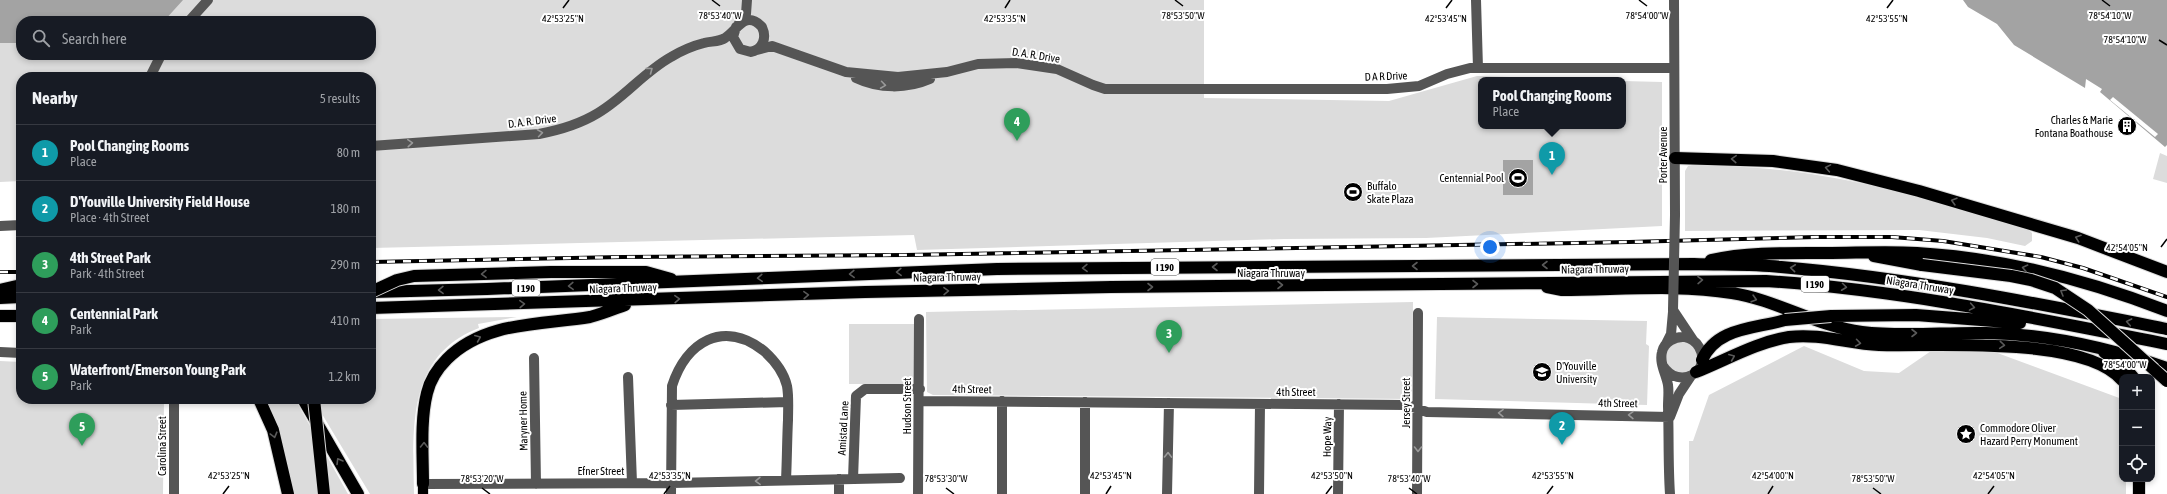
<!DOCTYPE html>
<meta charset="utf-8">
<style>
body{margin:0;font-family:"Asap Condensed",sans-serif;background:#20242c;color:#f1f3f6}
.controls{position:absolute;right:12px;bottom:12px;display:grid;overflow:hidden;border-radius:8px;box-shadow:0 2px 6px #0003}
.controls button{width:36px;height:36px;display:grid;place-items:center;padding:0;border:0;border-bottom:1px solid #363941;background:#171b24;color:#f1f3f6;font:20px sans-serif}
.you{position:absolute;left:1490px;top:247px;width:14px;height:14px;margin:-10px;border:3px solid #fff;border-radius:50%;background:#1a73e8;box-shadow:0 0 0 6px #1a73e833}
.badge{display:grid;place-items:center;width:26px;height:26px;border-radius:50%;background:#0f766e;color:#fff;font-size:13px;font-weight:700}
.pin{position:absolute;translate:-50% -33px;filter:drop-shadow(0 1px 2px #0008)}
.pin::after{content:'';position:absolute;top:21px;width:14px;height:12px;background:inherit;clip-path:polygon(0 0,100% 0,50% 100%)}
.popup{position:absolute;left:1478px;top:77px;width:148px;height:52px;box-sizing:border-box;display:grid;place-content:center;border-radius:8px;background:#171b24;filter:drop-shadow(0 1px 3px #0005);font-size:13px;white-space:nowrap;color:#9ea1a6}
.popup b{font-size:15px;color:#f1f3f6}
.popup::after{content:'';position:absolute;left:50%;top:100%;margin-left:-8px;border:8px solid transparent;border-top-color:#171b24}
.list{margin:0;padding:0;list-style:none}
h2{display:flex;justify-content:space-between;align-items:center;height:52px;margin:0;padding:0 16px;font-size:17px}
h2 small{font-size:13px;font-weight:400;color:#9ea1a6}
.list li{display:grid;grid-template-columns:26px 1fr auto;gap:12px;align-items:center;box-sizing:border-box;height:56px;padding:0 16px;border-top:1px solid #363941}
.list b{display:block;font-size:15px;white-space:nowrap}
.list p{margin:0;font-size:13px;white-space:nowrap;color:#9ea1a6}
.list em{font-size:13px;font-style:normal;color:#9ea1a6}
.icon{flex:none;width:22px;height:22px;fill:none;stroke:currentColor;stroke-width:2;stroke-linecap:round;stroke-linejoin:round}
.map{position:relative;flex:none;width:2167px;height:494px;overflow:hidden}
.search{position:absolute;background:#171b24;box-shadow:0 2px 6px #0003;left:16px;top:16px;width:360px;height:44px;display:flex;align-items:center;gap:10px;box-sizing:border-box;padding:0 14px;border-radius:16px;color:#9ea1a6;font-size:15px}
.panel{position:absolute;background:#171b24;box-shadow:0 2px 6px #0003;left:16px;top:72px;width:360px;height:332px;border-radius:16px}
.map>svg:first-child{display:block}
</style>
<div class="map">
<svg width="2167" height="494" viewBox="0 0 2167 494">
<rect width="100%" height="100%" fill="#fff"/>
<!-- green -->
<path fill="#dcdcdc" d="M181 0H1204V98L1389 101 1477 76 1604 80H1481V126H1623V81L1662 82V226L1426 238 1284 239 917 250 914 235 371 248V77H21V181L0 182V43L21 42V55H371V21H160Z
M2160 153 2167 156V183L2153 179Z
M1688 166C1705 162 1726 166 1743 167 1840 172 1937 200 2029 230L2032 233V241L2025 246 1987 238 1919 230 1685 231V171Z
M1413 302 1412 394 1409 399 933 395 927 392 926 312Z
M517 317 478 324 479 328C406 356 413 430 414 494H370L313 399H371V319Z
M1437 317 1647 321 1646 344 1649 346 1647 405 1435 399Z
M849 324H914V384H849Z
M1666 357a16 16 0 1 1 32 0a16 16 0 1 1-32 0Z
M1804 346 1864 371 1899 373 1931 351H1992L2122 399V479H2126V494H1689V441H1693L1709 395Z
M0 361 21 362V399H164L163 494H0Z
M265 399H295L348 494H293Z"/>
<!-- water -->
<path fill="#a3a3a3" d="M0 0H183L164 21H58L57 18 30 19V21H21V43H0Z
M1963 0H2167V145L2165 147 2100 92 2102 89 2086 79 2085 88 2014 45 1997 24 1968 7Z
M1503 160H1533V195H1503Z"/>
<!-- pier -->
<path fill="#fff" d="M2113 97 2158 134 2155 137 2110 100Z"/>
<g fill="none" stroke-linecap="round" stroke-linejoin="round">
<!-- major casing -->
<g stroke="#dbdbdb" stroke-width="12">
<path id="major" d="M423 494V484"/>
</g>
<!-- highway casing -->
<g stroke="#dbdbdb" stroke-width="14">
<path id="highway" d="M1675 158 1773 161 1837 170 1919 191 2078 238 2167 272
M1874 256 1922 265
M1711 260C1747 252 1788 253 1826 253 1856 253 1886 251 1917 253 2003 258 2087 280 2167 311
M551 272H646L671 279
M1547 287 1562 290C1617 290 1678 284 1732 293 1777 300 1816 326 1862 332 1903 337 1945 332 1986 333 2047 334 2109 348 2167 368
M0 290 21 285
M372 292 487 289 997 269 1694 264C1723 265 1752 264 1781 267 1911 278 2040 304 2167 329
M0 298 21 297
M371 308 865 292 1111 287 1766 281C1901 290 2034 318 2167 344
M0 316H21
M1831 316 1916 315 2020 323
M2104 352 2123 365 2133 377
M1702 360C1717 327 1754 329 1785 320
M1696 372C1726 360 1757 342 1789 337 1820 333 1849 344 1879 345 1937 347 2083 335 2122 380
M259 399 273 430 288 494
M303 399 358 494
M423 484C423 455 420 421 427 393 430 380 438 368 447 359 485 321 541 325 590 317 602 314 614 309 625 305
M2139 494V479"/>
</g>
<!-- minor -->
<path stroke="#555" stroke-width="10" d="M1476 0 1478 68
M1674 0 1675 215
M189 21 208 0
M739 23 746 14 747 0
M753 51 772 46 846 72 898 77 947 72 978 64 1016 63 1057 69 1093 85 1105 89H1387L1419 86 1447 74 1470 68H1674
M150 77 161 55
M856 78C879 89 907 89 930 79
M371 146 539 134C560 130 580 124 598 113 625 97 644 72 671 57 681 51 692 46 704 43 711 41 719 42 725 38 737 31 745 9 762 27 767 38 763 49 751 52L740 49 733 37 736 27
M0 226 21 225
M1673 310 1693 340
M1666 344 1671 334 1673 312
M0 352 21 353
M534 358 536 484
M1663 366C1679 391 1713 371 1699 347 1696 342 1691 338 1685 337 1675 336 1664 342 1662 352 1659 363 1666 374 1668 385 1669 392 1668 399 1668 406 1669 435 1668 465 1670 494
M628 377 632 483
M920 401 1407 405 1427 412 1670 417
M1002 401V494
M671 405 788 402
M1670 417 1679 394 1691 376
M839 479V494
M853 479 856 396 865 389H920
M423 484 672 483 900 478
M174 494V399
M671 494 672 386C686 342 723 319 764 351 774 360 784 373 787 386 789 397 788 409 788 420 787 440 787 460 786 480
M918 494 919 319
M1085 494V402
M1167 494 1169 403
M1259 494 1260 404
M1338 494 1339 404
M1417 494 1418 313"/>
<!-- major -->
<use href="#major" stroke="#000" stroke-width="10"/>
<!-- highway -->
<use href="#highway" stroke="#000" stroke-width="12"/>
<!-- rail casing -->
<g stroke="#000" stroke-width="4">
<path id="rail" d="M371 262 622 257 905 255 1629 242 1816 237H1892L1943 241 2041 257 2083 268 2167 297
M0 272H21"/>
</g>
<!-- rail -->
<use href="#rail" stroke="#fff" stroke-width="2.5" stroke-dasharray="8" stroke-linecap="butt"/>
<!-- highway-bridge casing -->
<g stroke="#dbdbdb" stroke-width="14" stroke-linecap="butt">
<path id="highway-bridge" d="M1922 265 2011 276 2031 280 2055 288 2088 310 2167 381
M371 292 397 280 414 276 551 272
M1785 320 1831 316
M314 399 324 494"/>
</g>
<!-- minor-bridge -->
<path stroke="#555" stroke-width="10" d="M1673 310 1675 215"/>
<!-- highway-bridge -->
<use href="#highway-bridge" stroke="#000" stroke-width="12"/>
</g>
<!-- one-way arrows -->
<defs><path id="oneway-chevron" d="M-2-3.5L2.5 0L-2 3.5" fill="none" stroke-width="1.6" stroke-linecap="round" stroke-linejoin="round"/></defs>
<g stroke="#999">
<use href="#oneway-chevron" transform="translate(650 70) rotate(-37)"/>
<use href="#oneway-chevron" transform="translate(883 85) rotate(8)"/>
<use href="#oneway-chevron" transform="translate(540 133) rotate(-8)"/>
<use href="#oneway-chevron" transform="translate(410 143) rotate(-4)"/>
<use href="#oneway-chevron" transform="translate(1501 413) rotate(-179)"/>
<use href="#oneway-chevron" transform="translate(1631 415) rotate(-179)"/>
<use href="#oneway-chevron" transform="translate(1418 449) rotate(90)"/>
<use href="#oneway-chevron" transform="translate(1168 455) rotate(-89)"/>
<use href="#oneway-chevron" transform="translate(758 481) rotate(179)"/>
</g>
<g stroke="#595959">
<use href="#oneway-chevron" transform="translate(1734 159) rotate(-177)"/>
<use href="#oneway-chevron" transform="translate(1828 168) rotate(-170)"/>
<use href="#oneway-chevron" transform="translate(1954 201) rotate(-164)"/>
<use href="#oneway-chevron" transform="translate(2078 238) rotate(-161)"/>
<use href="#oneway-chevron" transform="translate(1545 265) rotate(180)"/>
<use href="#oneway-chevron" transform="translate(1415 266) rotate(180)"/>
<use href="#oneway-chevron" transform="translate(1215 267) rotate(180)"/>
<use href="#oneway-chevron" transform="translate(1085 268) rotate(179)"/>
<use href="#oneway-chevron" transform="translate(1793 268) rotate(-174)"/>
<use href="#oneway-chevron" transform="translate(2025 268) rotate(-168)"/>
<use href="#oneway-chevron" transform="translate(899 272) rotate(178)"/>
<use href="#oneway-chevron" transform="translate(484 274) rotate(179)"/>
<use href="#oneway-chevron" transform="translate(852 274) rotate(178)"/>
<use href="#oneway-chevron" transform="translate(760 278) rotate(177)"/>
<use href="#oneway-chevron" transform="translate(1700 280) rotate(-1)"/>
<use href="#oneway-chevron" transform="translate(1475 284)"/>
<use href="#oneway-chevron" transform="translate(1280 285)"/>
<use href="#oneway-chevron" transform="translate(571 286) rotate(178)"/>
<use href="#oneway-chevron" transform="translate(1150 287)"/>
<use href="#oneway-chevron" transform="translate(1844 287) rotate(7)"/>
<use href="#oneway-chevron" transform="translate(441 290) rotate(179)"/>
<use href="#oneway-chevron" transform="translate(946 291) rotate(-1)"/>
<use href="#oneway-chevron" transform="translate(2063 292) rotate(-150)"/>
<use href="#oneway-chevron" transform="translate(806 295) rotate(-2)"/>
<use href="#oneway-chevron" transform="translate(677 299) rotate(-2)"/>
<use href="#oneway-chevron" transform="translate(1754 299) rotate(16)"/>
<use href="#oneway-chevron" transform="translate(522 304) rotate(-2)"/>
<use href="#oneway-chevron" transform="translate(1972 307) rotate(10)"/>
<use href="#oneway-chevron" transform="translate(2129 322) rotate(-169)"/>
<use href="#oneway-chevron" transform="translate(1914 333)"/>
<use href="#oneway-chevron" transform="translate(478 338) rotate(-23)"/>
<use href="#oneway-chevron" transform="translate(1858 343) rotate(8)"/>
<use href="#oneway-chevron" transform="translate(2002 345) rotate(5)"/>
<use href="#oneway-chevron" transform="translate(1732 357) rotate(-23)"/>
<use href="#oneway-chevron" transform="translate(274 435) rotate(75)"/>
<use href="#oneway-chevron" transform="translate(424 445) rotate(-89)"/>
<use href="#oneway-chevron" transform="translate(339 461) rotate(-121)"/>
</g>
<!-- ticks -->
<path fill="none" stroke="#000" stroke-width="1.5" d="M712 0 720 6M1175 0 1183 6M1639 0 1647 6M2102 0 2110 6M563 8 569 0M1005 8 1010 0M1446 8 1452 0M1887 8 1893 0M2159 40 2167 45M2161 247 2167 239M2159 364 2167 370M482 488 490 494M946 488 954 494M1409 488 1417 494M1873 488 1881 494M223 494 229 486M664 494 670 486M1106 494 1111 486M1326 494 1332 486M1547 494 1553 486M1768 494 1773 486M1988 494 1994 486"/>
<!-- icons -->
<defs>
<g id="building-disc" transform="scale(1)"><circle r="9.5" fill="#000" stroke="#fff"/><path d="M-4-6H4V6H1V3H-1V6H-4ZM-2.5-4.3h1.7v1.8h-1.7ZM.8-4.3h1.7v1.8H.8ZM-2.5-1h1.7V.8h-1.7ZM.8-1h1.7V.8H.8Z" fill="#fff"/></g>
<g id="stadium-disc" transform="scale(1)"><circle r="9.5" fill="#000" stroke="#fff"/><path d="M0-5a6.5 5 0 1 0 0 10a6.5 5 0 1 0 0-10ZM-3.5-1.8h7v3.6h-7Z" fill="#fff"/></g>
<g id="university-disc" transform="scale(1)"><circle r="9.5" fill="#000" stroke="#fff"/><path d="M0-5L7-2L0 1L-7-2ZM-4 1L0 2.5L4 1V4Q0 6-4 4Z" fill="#fff"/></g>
<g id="sight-disc" transform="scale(1)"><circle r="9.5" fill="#000" stroke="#fff"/><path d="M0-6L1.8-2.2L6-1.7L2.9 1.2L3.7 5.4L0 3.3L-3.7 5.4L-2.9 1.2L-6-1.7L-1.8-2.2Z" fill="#fff"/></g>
</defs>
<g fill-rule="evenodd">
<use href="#building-disc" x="2127" y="126"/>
<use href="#stadium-disc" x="1518" y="178"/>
<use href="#stadium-disc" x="1353" y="192"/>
<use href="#university-disc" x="1542" y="372"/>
<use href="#sight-disc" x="1966" y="434"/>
</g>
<g text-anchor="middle" stroke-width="4" stroke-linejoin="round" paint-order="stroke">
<!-- shield labels -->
<g fill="#fff" stroke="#4c4c4c" stroke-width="1">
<rect x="1151" y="259" width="28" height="16" rx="3"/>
<rect x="1801" y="276" width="28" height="16" rx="3"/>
<rect x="512" y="280" width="28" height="16" rx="3"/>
</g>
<g font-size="10" font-weight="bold" fill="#000">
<text x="1165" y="271">I 190</text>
<text x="1815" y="288">I 190</text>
<text x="526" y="292">I 190</text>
</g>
<!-- street labels -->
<g font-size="11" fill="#000" stroke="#fff">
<text transform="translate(1036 55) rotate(9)" y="4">D. A. R. Drive</text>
<text transform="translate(1386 76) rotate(-2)" y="4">D A R Drive</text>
<text transform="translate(532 121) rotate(-7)" y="4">D. A. R. Drive</text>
<text transform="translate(1663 155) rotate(-90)" y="4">Porter Avenue</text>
<text transform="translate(1595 269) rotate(-1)" y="4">Niagara Thruway</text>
<text x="1271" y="277">Niagara Thruway</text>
<text transform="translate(947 277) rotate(-1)" y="4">Niagara Thruway</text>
<text transform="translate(1920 285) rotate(9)" y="4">Niagara Thruway</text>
<text transform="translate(623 288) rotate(-2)" y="4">Niagara Thruway</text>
<text transform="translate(972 389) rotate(1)" y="4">4th Street</text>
<text x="1296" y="396">4th Street</text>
<text transform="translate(1406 403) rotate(-90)" y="4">Jersey Street</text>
<text transform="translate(1618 403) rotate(1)" y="4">4th Street</text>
<text transform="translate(907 406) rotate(-90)" y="4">Hudson Street</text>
<text transform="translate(523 421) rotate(-91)" y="4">Maryner Home</text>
<text transform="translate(843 428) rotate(-87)" y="4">Amistad Lane</text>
<text transform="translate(1327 437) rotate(-89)" y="4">Hope Way</text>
<text transform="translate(162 446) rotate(-90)" y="4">Carolina Street</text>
<text x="601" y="475">Efner Street</text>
</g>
<!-- poi labels -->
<g font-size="11" fill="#000" stroke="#fff" text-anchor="start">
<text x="2113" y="124" text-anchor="end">Charles &amp; Marie<tspan x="2113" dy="13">Fontana Boathouse</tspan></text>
<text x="1504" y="182" text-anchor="end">Centennial Pool</text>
<text x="1367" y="190">Buffalo<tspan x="1367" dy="13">Skate Plaza</tspan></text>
<text x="1556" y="370">D'Youville<tspan x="1556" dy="13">University</tspan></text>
<text x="1980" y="432">Commodore Oliver<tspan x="1980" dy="13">Hazard Perry Monument</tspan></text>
</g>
</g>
<g font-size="10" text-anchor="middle" fill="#000" stroke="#fff" stroke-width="4" stroke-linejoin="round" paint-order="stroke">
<text x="720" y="19">78°53'40"W</text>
<text x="1183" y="19">78°53'50"W</text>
<text x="1647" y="19">78°54'00"W</text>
<text x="2110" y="19">78°54'10"W</text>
<text x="563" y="22">42°53'25"N</text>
<text x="1005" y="22">42°53'35"N</text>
<text x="1446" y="22">42°53'45"N</text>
<text x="1887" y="22">42°53'55"N</text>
<text x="2125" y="43">78°54'10"W</text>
<text x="2127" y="251">42°54'05"N</text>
<text x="2125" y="368">78°54'00"W</text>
<text x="229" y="479">42°53'25"N</text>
<text x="670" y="479">42°53'35"N</text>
<text x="1111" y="479">42°53'45"N</text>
<text x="1332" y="479">42°53'50"N</text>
<text x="1553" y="479">42°53'55"N</text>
<text x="1773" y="479">42°54'00"N</text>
<text x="1994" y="479">42°54'05"N</text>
<text x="482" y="482">78°53'20"W</text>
<text x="946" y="482">78°53'30"W</text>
<text x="1409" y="482">78°53'40"W</text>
<text x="1873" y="482">78°53'50"W</text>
</g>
</svg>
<div class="controls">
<button>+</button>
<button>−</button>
<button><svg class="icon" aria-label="locate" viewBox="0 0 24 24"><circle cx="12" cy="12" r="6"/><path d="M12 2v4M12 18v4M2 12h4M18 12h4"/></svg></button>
</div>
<div class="you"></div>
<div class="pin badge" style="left:1552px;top:175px;background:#0f9aa8">1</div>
<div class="popup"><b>Pool Changing Rooms</b>Place</div>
<div class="pin badge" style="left:1562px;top:445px;background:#0f9aa8">2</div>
<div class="pin badge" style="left:1169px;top:353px;background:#2e9e5b">3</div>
<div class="pin badge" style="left:1017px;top:141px;background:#2e9e5b">4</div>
<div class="pin badge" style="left:82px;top:446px;background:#2e9e5b">5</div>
<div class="search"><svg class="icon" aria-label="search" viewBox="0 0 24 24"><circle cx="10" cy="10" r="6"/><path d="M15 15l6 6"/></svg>Search here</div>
<section class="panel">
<h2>Nearby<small>5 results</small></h2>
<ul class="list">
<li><span class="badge" style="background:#0f9aa8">1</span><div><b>Pool Changing Rooms</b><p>Place</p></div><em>80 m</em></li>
<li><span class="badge" style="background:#0f9aa8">2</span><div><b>D'Youville University Field House</b><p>Place · 4th Street</p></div><em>180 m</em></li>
<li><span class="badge" style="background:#2e9e5b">3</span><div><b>4th Street Park</b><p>Park · 4th Street</p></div><em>290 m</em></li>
<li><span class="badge" style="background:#2e9e5b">4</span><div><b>Centennial Park</b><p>Park</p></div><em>410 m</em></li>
<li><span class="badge" style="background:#2e9e5b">5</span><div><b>Waterfront/Emerson Young Park</b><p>Park</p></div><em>1.2 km</em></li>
</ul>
</section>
</div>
